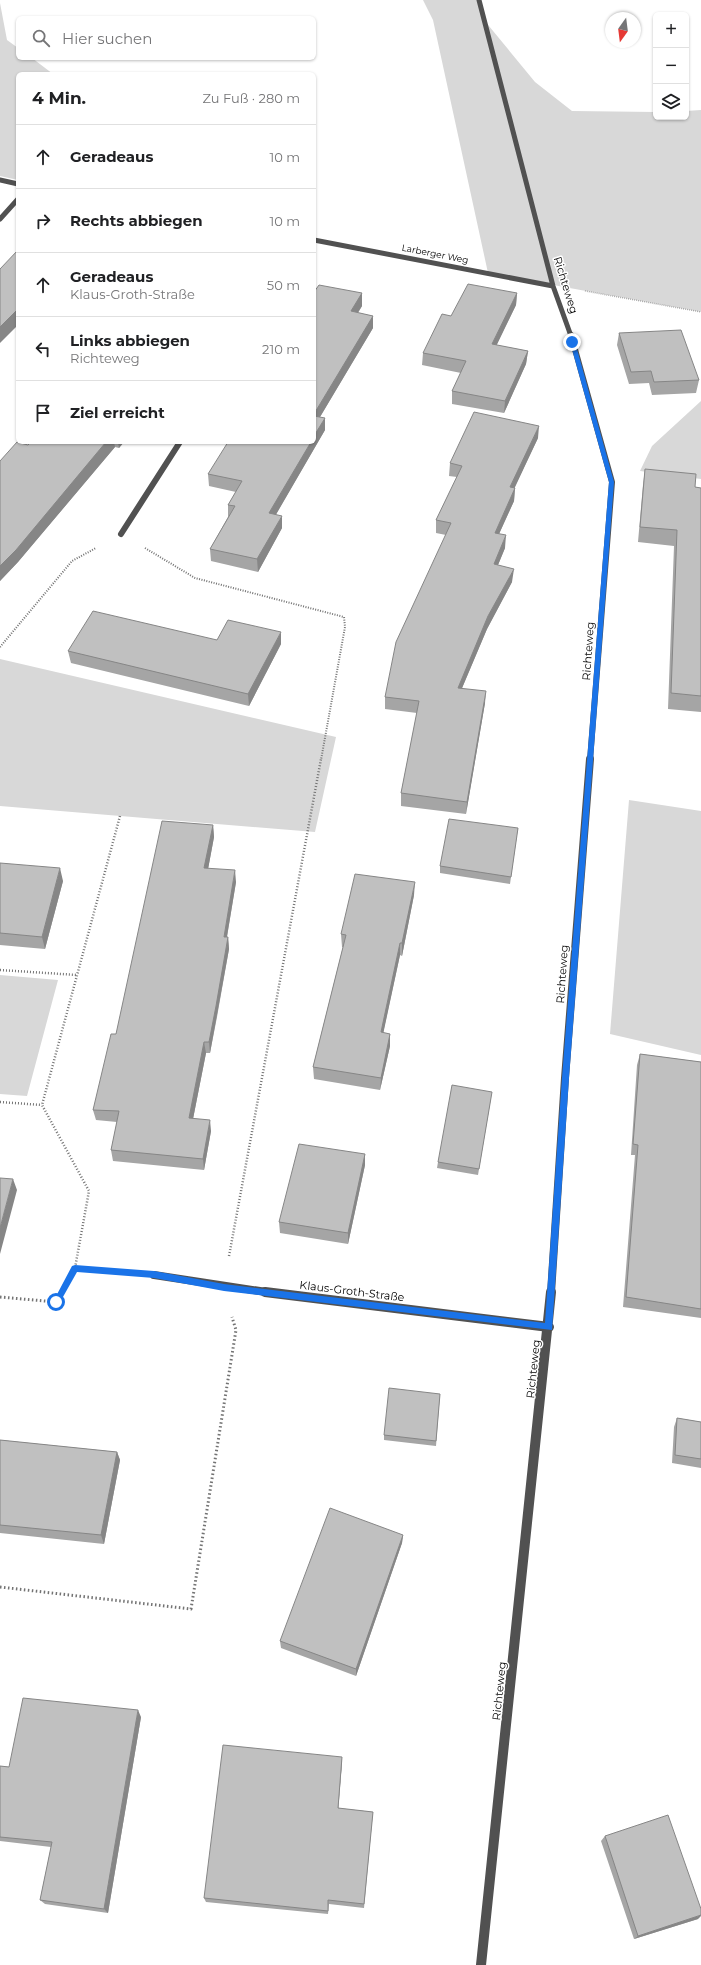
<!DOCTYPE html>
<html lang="de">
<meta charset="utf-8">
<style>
body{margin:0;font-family:Montserrat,sans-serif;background:#f2f2f2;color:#202124}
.controls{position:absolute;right:12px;top:12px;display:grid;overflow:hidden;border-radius:6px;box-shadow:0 1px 3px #0004}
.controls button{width:36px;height:36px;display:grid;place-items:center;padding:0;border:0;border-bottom:1px solid #e0e0e0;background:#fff;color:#202124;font:20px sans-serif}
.compass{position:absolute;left:605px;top:12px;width:36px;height:36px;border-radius:50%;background:#fff;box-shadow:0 1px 3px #0004;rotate:194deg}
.stop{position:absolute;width:12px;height:12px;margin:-9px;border:3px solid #1a73e8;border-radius:50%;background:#fff}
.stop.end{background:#1a73e8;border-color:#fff;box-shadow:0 1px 4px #0008}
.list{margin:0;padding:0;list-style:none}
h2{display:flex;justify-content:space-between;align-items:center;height:52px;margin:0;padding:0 16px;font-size:17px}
h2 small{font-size:13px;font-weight:400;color:#757577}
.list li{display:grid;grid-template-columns:26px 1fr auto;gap:12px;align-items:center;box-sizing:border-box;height:64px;padding:0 16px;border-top:1px solid #e0e0e0}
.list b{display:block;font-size:15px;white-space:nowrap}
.list p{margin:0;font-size:13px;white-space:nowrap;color:#757577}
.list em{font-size:13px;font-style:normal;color:#757577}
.icon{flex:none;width:22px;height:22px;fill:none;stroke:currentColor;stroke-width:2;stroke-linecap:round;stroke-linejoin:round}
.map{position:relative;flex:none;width:701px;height:1965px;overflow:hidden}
.search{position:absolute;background:#fff;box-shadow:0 1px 3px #0004;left:16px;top:16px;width:300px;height:44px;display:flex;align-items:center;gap:10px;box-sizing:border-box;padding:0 14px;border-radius:6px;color:#757577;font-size:15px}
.panel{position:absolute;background:#fff;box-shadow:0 1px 3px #0004;left:16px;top:72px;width:300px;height:372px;border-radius:6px}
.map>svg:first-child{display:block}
</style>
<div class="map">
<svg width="701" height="1965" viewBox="0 0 701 1965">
<rect width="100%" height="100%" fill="#fff"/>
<!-- green -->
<path fill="#d8d8d8" d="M423 0H479L484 20 535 82 572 111 656 112V117H686V111L701 110V312L488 273 433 20Z
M0 3 7 40 18 48V58H32L53 74H18V180L0 176Z
M701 401V479L640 471 652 446Z
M0 659 336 737 315 832 0 806Z
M629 800 701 811V1055L610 1034Z
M0 975 58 980 27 1096 0 1094Z"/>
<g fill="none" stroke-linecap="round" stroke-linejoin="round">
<!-- path-far3 -->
<path stroke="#737373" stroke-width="1.5" stroke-dasharray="0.5 1.5" stroke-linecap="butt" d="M585 291 701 312"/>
<!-- path-far2 -->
<path stroke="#737373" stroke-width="2" stroke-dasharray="1 1.5" stroke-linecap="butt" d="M145 548 195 578 344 617 345 627 321 760
M0 647 72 561 96 548"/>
<!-- path-far1 -->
<path stroke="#737373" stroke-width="2.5" stroke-dasharray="1 2" stroke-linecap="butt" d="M120 816 42 1105 89 1191 75 1268 126 1272
M0 970 77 975
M0 1102 42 1105
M229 1256 321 759
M61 1293 75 1268"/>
<!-- path -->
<path stroke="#737373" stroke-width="3" stroke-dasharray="1.5 2.5" stroke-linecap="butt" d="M0 1297 56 1302 62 1292
M0 1587 191 1609 236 1330 232 1317"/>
<!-- street-far3 -->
<path stroke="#515151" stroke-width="5" d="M479 0 553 286 571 336
M0 180 18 184
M0 219 18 199
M314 240 553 286"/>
<!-- street-far2 -->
<path stroke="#515151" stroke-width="6" d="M571 335 612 482 590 760
M121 534 180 442"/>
<!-- street-far1 -->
<path stroke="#515151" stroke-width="8" d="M154 1275 273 1293
M551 1293 565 1078 590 759"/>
<!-- street -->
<path stroke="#515151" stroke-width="10" d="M265 1292 549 1327
M481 1965 551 1292"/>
</g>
<!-- wall -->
<path fill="#a5a5a5" d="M314 292 362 293V306L358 313 373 316V328L320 417 325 430 276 514 282 528 258 572 211 561 210 549 228 517V505L236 492 209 486 208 474 314 442Z
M517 293 516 305 496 345 528 351 526 364 504 413 452 404V391L461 373 422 365 423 353 451 316Z
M619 333 699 380 696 393 652 395 649 383 629 384 617 345Z
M538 438 514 488H515L514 501 499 534 505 548 498 565 512 582 487 629 462 688 485 703 466 814 401 806V793L417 713 385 709V697L446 535 436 533V520L457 477 449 476 450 463Z
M31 442H124L119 448 115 447 18 562 0 581V461L28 445Z
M645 469 695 487 701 488V712L668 709 674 546 638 542 643 485Z
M217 640 281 644 249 706 71 663 68 651Z
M213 825 214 837 208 869 236 882 227 937H228L229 949 217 1017 210 1053H206L193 1119 211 1131 204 1170 113 1161 111 1150 117 1122 96 1120 93 1110 116 1034Z
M518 828 510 884 440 873V866Z
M0 863 63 881 45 949 0 945Z
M414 895 402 956 400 955 383 1033 390 1034V1046L380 1090 314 1079 313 1067 343 947H342L341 934Z
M640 1054 701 1062V1318L623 1307 635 1155H631L637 1065Z
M491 1098 478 1175 437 1168 438 1162Z
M365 1154V1165L348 1244 280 1233 279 1222Z
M440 1394 436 1446 384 1440V1435Z
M677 1418 701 1422V1468L672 1463 674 1427Z
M0 1440 117 1452 120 1460 104 1544 0 1533Z
M403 1535 402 1543 356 1676 281 1648 280 1641Z
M141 1717 108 1913 45 1904 40 1900 51 1847 0 1841V1766L9 1767Z
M342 1757V1762L338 1808 373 1812 364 1908 329 1904 328 1914 206 1902 204 1898Z
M605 1836 698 1919 634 1939 601 1841Z"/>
<!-- shaded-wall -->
<path fill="#868686" d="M362 293V306L351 323V311Z
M517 293 516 305 491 357 492 344Z
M18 309V325L0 343V327Z
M373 316V328L314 427V414Z
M528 351 526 364 504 413 505 401Z
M325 418V430L270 525 269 513 311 442H314V436Z
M539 426 538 438 509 500 510 487Z
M106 442H114L115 447 18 562 0 581V566Z
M118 442H124L119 448Z
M515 488 514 501 494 545 495 533Z
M282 516V528L258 572 257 559Z
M506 535 505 548 493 577 494 564Z
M514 569 512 582 487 629 457 700 458 688 488 616Z
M281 632V644L249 706 248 694Z
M486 691 485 703 466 814 467 802Z
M213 825 214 837 206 880 204 868Z
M60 868 63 881 45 949 42 937Z
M235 870 236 882 225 948 224 937Z
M415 882 414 895 402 956V943Z
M228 937 229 949 210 1053 209 1042Z
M400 943V955L381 1044V1032Z
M390 1034V1046L380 1090 381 1078Z
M204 1042 206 1053 191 1129 189 1118Z
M210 1120 211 1131 204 1170 203 1159Z
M365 1154V1165L348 1244V1233Z
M13 1179 17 1190 0 1254V1228Z
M117 1452 120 1460 104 1544 101 1535Z
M403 1535 402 1543 356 1676V1669Z
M138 1710 141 1717 108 1913 104 1909Z
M342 1757V1762L338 1813V1808Z
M701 1915V1916L698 1919 634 1939 638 1936Z"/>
<!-- building -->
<path fill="#c0c0c0" stroke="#868686" d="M18 250V309L0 327V269Z
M468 284 517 293 492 344 528 351 505 401 452 391 466 361 423 353 442 314 451 316Z
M319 285 362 293 351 311 373 316 314 414V292Z
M681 330 699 380 654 382 651 371 631 372 619 333Z
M474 412 539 426 510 487 515 488 495 533 506 535 494 564 514 569 488 616 458 688 486 691 467 802 401 793 419 701 385 697 396 642 451 523 436 520 462 466 450 463Z
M314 416 325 418 314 436Z
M17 442 28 445 31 442H106L16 550 0 566V461Z
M228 442H311L269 513 282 516 257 559 210 549 235 506 228 505 242 481 208 474Z
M645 469 696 474 695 487 701 488V696L671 693 677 530 640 527Z
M93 611 217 640 228 620 281 632 248 694 68 651Z
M449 819 518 828 511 877 440 866Z
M162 821 213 825 204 868 235 870 224 937H228L216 1006 209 1042H204L189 1118 210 1120 203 1159 111 1150 119 1111 93 1110 111 1034H116Z
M0 863 60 868 42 937 0 933Z
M355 874 415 882 402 943H400L381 1032 390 1034 381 1078 313 1067 346 935 341 934Z
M640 1054 701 1062V1309L626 1297 638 1145 633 1144Z
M452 1085 492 1092 479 1169 438 1162Z
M299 1144 365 1154 348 1233 279 1222Z
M0 1178 13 1179 0 1228Z
M389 1388 440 1394 436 1441 384 1435Z
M677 1418 701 1422V1459L675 1455Z
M0 1440 117 1452 101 1535 0 1525Z
M330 1508 403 1535 356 1669 280 1641Z
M23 1698 138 1710 104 1909 40 1900 52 1842 0 1837V1766L9 1767Z
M223 1745 342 1757 338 1808 373 1812 364 1904 328 1900V1911L204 1898Z
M668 1815 701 1909V1915L638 1936 605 1836Z"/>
<!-- route -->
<path fill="#1a73e8" d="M572 341 575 342 614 482 569 1078 552 1330 224 1291 154 1278 77 1272 59 1304H54V1300L72 1266 75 1265 154 1271 224 1284 545 1323 562 1078 609 482 570 342Z"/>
<g text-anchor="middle" stroke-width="3" stroke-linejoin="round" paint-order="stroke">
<!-- far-street labels -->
<g font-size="9" fill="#000" stroke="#fff">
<text transform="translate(435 254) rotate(11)" y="3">Larberger Weg</text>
</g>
<!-- street labels -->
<g font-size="11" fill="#000" stroke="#fff">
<text transform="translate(566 285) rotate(73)" y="4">Richteweg</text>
<text transform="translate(588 651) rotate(-86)" y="4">Richteweg</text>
<text transform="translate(562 974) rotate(-86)" y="4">Richteweg</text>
<text transform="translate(352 1291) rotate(7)" y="4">Klaus-Groth-Straße</text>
<text transform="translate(533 1369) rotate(-84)" y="4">Richteweg</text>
<text transform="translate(499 1691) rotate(-84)" y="4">Richteweg</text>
</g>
</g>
</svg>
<div class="controls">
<button>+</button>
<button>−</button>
<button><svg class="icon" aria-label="layers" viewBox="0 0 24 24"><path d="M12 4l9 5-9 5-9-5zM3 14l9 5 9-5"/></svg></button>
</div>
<svg class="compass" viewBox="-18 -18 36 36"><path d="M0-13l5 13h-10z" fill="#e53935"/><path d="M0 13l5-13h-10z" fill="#757577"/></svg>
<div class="stop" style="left:56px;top:1302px"></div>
<div class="stop end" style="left:572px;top:342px"></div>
<div class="search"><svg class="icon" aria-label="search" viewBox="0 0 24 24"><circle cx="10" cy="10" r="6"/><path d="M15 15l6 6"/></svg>Hier suchen</div>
<section class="panel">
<h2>4 Min.<small>Zu Fuß · 280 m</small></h2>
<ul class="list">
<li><svg class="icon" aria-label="ahead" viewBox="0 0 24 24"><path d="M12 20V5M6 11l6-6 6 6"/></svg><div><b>Geradeaus</b></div><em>10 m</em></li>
<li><svg class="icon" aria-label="right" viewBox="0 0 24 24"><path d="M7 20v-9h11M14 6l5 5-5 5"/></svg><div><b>Rechts abbiegen</b></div><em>10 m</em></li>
<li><svg class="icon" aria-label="ahead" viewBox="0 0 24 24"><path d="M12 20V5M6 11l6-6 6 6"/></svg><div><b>Geradeaus</b><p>Klaus-Groth-Straße</p></div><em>50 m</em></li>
<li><svg class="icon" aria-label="left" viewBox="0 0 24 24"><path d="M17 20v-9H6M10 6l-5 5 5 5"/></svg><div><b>Links abbiegen</b><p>Richteweg</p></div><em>210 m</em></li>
<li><svg class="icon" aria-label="arrive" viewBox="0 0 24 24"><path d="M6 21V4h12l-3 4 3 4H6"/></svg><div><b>Ziel erreicht</b></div></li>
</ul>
</section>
</div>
